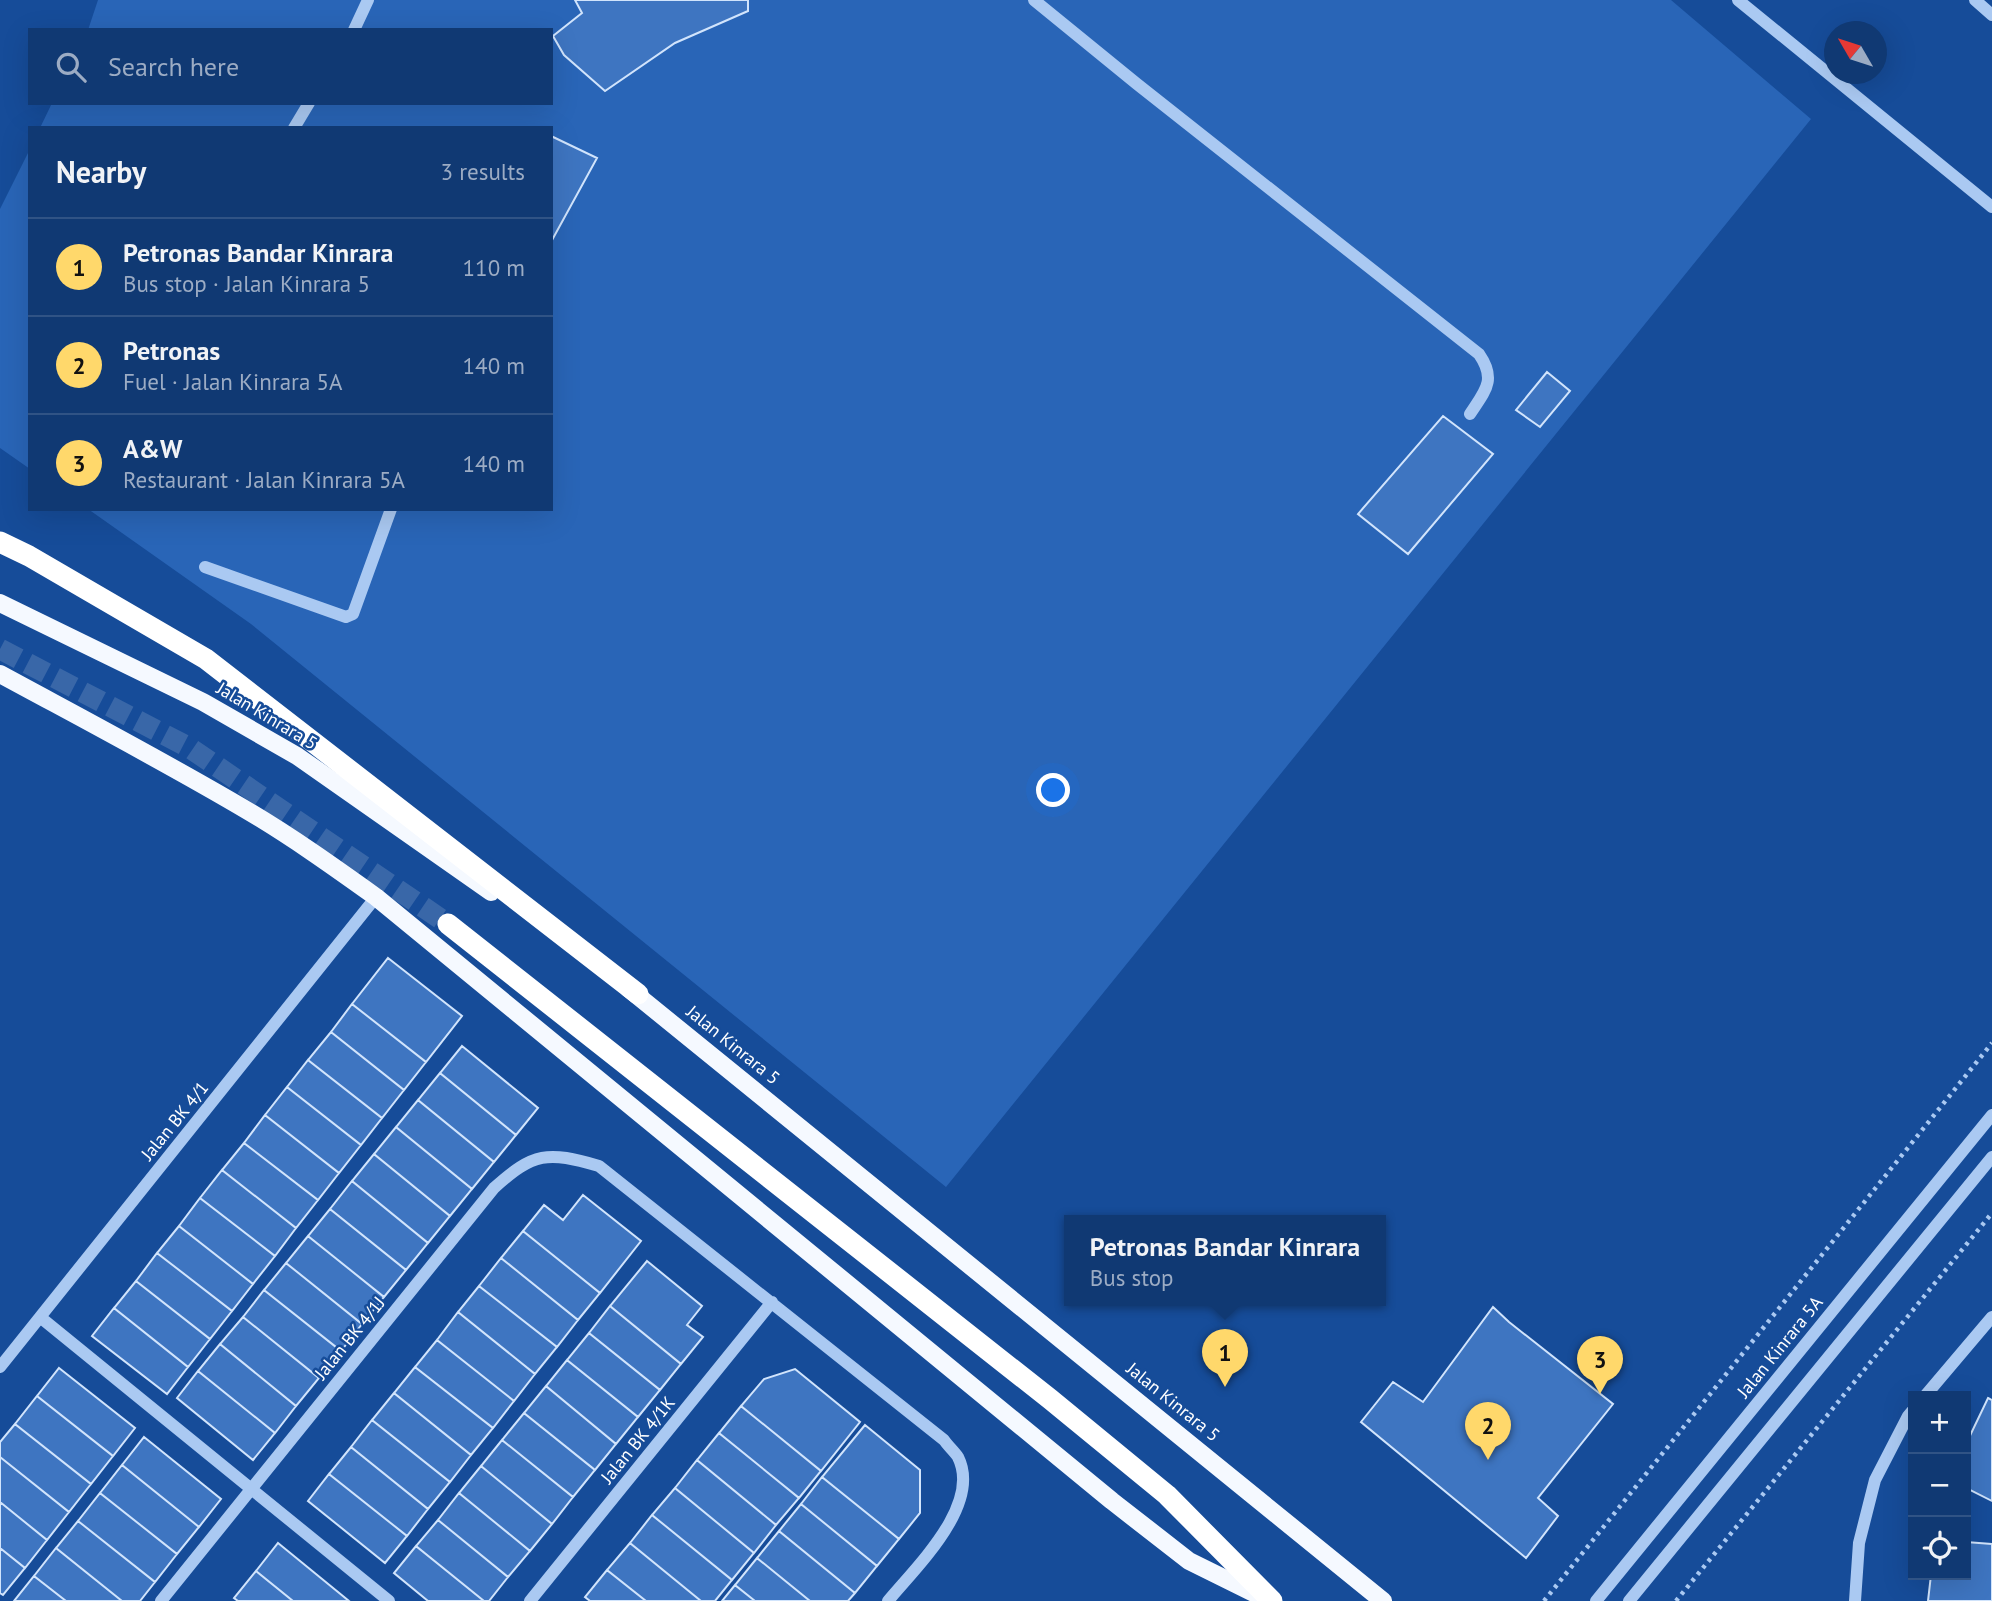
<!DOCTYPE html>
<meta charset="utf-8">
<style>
body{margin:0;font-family:"PT Sans",sans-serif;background:#194078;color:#f1f3f6}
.controls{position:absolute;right:21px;bottom:21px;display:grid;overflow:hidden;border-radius:0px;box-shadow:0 7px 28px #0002}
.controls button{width:63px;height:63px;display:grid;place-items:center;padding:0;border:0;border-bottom:2px solid #305385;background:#103973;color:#f1f3f6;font:35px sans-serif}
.compass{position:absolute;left:1824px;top:21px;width:63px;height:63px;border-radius:50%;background:#103973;box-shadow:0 7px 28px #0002;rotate:309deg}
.you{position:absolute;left:1054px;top:791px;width:24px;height:24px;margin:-18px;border:5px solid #fff;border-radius:50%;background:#1a73e8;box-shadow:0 0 0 10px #1a73e833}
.badge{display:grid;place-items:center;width:46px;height:46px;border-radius:50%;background:#ffd86b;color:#111;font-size:23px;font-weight:700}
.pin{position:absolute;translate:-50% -58px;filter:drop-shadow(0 2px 4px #0008)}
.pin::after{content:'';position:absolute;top:37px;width:24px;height:21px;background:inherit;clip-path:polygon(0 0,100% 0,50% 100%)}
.popup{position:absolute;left:1064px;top:1215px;width:322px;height:91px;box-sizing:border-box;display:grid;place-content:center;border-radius:0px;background:#103973;filter:drop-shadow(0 2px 5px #0005);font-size:23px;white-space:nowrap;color:#9cacc4}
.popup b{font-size:26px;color:#f1f3f6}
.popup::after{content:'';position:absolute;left:50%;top:100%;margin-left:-14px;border:14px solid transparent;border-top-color:#103973}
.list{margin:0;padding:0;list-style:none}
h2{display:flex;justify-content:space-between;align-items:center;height:91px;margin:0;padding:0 28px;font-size:30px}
h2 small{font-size:23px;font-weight:400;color:#9cacc4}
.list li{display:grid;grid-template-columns:46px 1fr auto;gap:21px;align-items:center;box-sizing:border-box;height:98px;padding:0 28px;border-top:2px solid #305385}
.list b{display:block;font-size:26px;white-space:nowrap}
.list p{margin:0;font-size:23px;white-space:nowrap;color:#9cacc4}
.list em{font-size:23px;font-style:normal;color:#9cacc4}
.icon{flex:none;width:38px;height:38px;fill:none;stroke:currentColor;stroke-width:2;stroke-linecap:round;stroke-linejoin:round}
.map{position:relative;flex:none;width:1992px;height:1601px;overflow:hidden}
.search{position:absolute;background:#103973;box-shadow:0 7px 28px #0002;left:28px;top:28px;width:525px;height:77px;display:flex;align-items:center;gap:18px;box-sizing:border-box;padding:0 24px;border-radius:0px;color:#9cacc4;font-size:26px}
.panel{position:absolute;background:#103973;box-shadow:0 7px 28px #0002;left:28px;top:126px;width:525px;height:385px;border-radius:0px}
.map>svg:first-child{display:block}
</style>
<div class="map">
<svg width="1992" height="1601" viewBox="0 0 1992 1601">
<rect width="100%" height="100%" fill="#164c99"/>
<!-- green -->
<path fill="#2965b7" d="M98 0H1671L1811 119 946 1187 251 624 88 509H551V128H40L52 103H551V30H88Z
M30 149V469L0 448V209Z"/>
<!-- building -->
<path fill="#3e75c1" stroke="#d1e4fc" stroke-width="2" d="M575 0H748V11L675 43 605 91 564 55 553 36 582 13Z
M551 136 597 158 551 242Z
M1547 372 1570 391 1540 427 1516 410Z
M1443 416 1493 454 1408 554 1358 514Z
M388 958 462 1016 426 1062 352 1004Z
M352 1004 426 1062 404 1090 331 1032Z
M331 1032 404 1090 382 1118 308 1060Z
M462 1046 538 1108 516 1135 440 1073Z
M308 1060 382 1118 361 1145 287 1087Z
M440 1073 516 1135 494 1162 418 1100Z
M287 1087 361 1145 339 1173 265 1115Z
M418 1100 494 1162 472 1189 396 1127Z
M265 1115 339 1173 318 1200 244 1143Z
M396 1127 472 1189 450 1216 374 1154Z
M244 1143 318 1200 296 1228 222 1170Z
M374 1154 450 1216 428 1243 352 1181Z
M222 1170 296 1228 275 1256 200 1198Z
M352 1181 428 1243 406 1270 330 1209Z
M583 1195 641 1241 600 1293 523 1231 544 1205 563 1220Z
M200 1198 275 1256 253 1284 179 1226Z
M330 1209 406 1270 384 1297 308 1236Z
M179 1226 253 1284 232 1311 157 1253Z
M523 1231 600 1293 578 1320 501 1258Z
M308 1236 384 1297 362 1324 286 1263Z
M157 1253 232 1311 210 1339 136 1281Z
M501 1258 578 1320 557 1347 479 1286Z
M647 1261 702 1306 687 1325 703 1337 681 1364 610 1306Z
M286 1263 362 1324 341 1351 264 1290Z
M136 1281 210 1339 188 1367 114 1308Z
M479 1286 557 1347 535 1374 458 1312Z
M264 1290 341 1351 319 1378 243 1317Z
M610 1306 681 1364 660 1390 589 1333Z
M1493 1307 1509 1322 1613 1404 1538 1498 1558 1516 1526 1558 1361 1422 1393 1382 1423 1402Z
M114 1308 188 1367 167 1394 92 1336Z
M458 1312 535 1374 514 1401 437 1340Z
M243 1317 319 1378 296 1406 220 1344Z
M589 1333 660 1390 638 1417 567 1360Z
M437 1340 514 1401 493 1428 415 1367Z
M220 1344 296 1406 275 1433 198 1371Z
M567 1360 638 1417 616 1444 546 1386Z
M415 1367 493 1428 471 1455 394 1393Z
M59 1368 135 1428 113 1456 37 1396Z
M795 1369 860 1422 821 1471 741 1406 764 1379Z
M198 1371 275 1433 253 1460 177 1398Z
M546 1386 616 1444 595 1470 524 1413Z
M394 1393 471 1455 450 1482 372 1420Z
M37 1396 113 1456 91 1484 15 1424Z
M1988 1398 1992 1400V1501L1966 1488V1444Z
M741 1406 821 1471 799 1498 719 1433Z
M524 1413 595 1470 573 1497 502 1440Z
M372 1420 450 1482 428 1509 351 1447Z
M15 1424 91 1484 69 1512 0 1457V1442Z
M865 1425 920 1470V1513L899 1539 822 1477Z
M719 1433 799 1498 776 1525 697 1460Z
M144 1437 221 1499 199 1527 122 1465Z
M502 1440 573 1497 552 1524 481 1466Z
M351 1447 428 1509 407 1536 329 1474Z
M0 1457 69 1512 47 1540 0 1502Z
M697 1460 776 1525 754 1553 675 1488Z
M122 1465 199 1527 177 1554 100 1493Z
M481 1466 552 1524 530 1551 459 1493Z
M329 1474 407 1536 385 1563 308 1501Z
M822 1477 899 1539 877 1566 801 1504Z
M675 1488 754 1553 732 1580 652 1515Z
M100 1493 177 1554 155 1582 78 1521Z
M459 1493 530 1551 508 1577 438 1520Z
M0 1502 47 1540 25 1568 0 1548Z
M801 1504 877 1566 855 1593 779 1531Z
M652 1515 732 1580 715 1601H701L630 1543Z
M438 1520 508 1577 489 1601H484L416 1546Z
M78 1521 155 1582 140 1601H122L56 1548Z
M779 1531 855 1593 848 1601H810L757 1558Z
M1966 1542 1992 1544V1601H1928L1931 1575H1966Z
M278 1543 349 1601H293L256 1571Z
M630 1543 701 1601H646L607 1570Z
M416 1546 484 1601H428L394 1573Z
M0 1548 25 1568 3 1595 0 1593Z
M56 1548 122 1601H66L34 1576Z
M757 1558 810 1601H755L735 1585Z
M607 1570 646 1601H590L585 1597Z
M256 1571 293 1601H238L234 1598Z
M34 1576 66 1601H14Z
M735 1585 755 1601H722Z"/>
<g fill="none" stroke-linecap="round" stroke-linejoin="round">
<!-- highway-tunnel -->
<path stroke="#3967a8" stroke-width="21" stroke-dasharray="21 10" stroke-linecap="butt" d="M0 649 190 748 448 924"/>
<!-- path -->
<path stroke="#aac9f2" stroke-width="4.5" stroke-dasharray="3.5 5" stroke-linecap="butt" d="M1544 1601 1992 1043
M1676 1601 1992 1213"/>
<!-- minor -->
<path stroke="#aac9f2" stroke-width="12" d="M1034 0 1137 84 1479 354C1497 380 1485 391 1470 414
M1738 0 1992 207
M1975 0 1992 15
M354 30 368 0
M294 128 309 103
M205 567 346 617 353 614 391 509
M40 1317 389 1601
M0 1367 376 897
M1925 1396 1992 1317
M161 1601 494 1188C534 1152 547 1151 599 1166L944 1440C948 1446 954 1451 958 1457 982 1505 916 1567 888 1601
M530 1601 772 1302
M1596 1601 1992 1115
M1629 1601 1992 1157
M1855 1601 1859 1543 1875 1480 1908 1416 1913 1410"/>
<!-- major -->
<path stroke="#f5f9ff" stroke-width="18" d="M0 603 203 702 297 756 491 892
M0 674C83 719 167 763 248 811 292 837 334 867 376 897L1112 1501 1189 1561 1266 1599
M628 988 1383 1601"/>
<!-- highway -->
<path stroke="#fff" stroke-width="21" d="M0 542 29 556 206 659 638 994
M448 924 1050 1399 1167 1495 1272 1601"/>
</g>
<g text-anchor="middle" stroke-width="5" stroke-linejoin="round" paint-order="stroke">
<!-- street labels -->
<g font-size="18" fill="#fff" stroke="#164c99">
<text transform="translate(267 716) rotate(31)" y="6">Jalan Kinrara 5</text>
<text transform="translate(733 1045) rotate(39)" y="6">Jalan Kinrara 5</text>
<text transform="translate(175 1121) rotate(-51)" y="6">Jalan BK 4/1</text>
<text transform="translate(350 1338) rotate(-51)" y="6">Jalan BK 4/1J</text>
<text transform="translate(1780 1347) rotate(-51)" y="6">Jalan Kinrara 5A</text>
<text transform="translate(1173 1402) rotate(39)" y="6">Jalan Kinrara 5</text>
<text transform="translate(638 1440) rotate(-51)" y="6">Jalan BK 4/1K</text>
</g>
</g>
</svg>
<div class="controls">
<button>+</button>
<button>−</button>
<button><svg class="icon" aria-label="locate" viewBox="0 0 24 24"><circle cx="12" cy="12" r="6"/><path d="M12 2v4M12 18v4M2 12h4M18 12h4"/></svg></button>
</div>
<svg class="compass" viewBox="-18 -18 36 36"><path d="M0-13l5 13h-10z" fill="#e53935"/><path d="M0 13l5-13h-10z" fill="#9cacc4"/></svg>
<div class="you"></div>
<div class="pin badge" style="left:1225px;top:1387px">1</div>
<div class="popup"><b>Petronas Bandar Kinrara</b>Bus stop</div>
<div class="pin badge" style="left:1488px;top:1460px">2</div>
<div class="pin badge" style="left:1600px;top:1394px">3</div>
<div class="search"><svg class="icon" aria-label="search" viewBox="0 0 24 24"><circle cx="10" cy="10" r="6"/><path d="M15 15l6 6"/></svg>Search here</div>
<section class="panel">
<h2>Nearby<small>3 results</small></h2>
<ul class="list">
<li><span class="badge">1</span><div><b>Petronas Bandar Kinrara</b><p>Bus stop · Jalan Kinrara 5</p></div><em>110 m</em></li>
<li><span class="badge">2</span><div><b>Petronas</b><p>Fuel · Jalan Kinrara 5A</p></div><em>140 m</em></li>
<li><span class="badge">3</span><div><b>A&amp;W</b><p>Restaurant · Jalan Kinrara 5A</p></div><em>140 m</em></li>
</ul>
</section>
</div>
